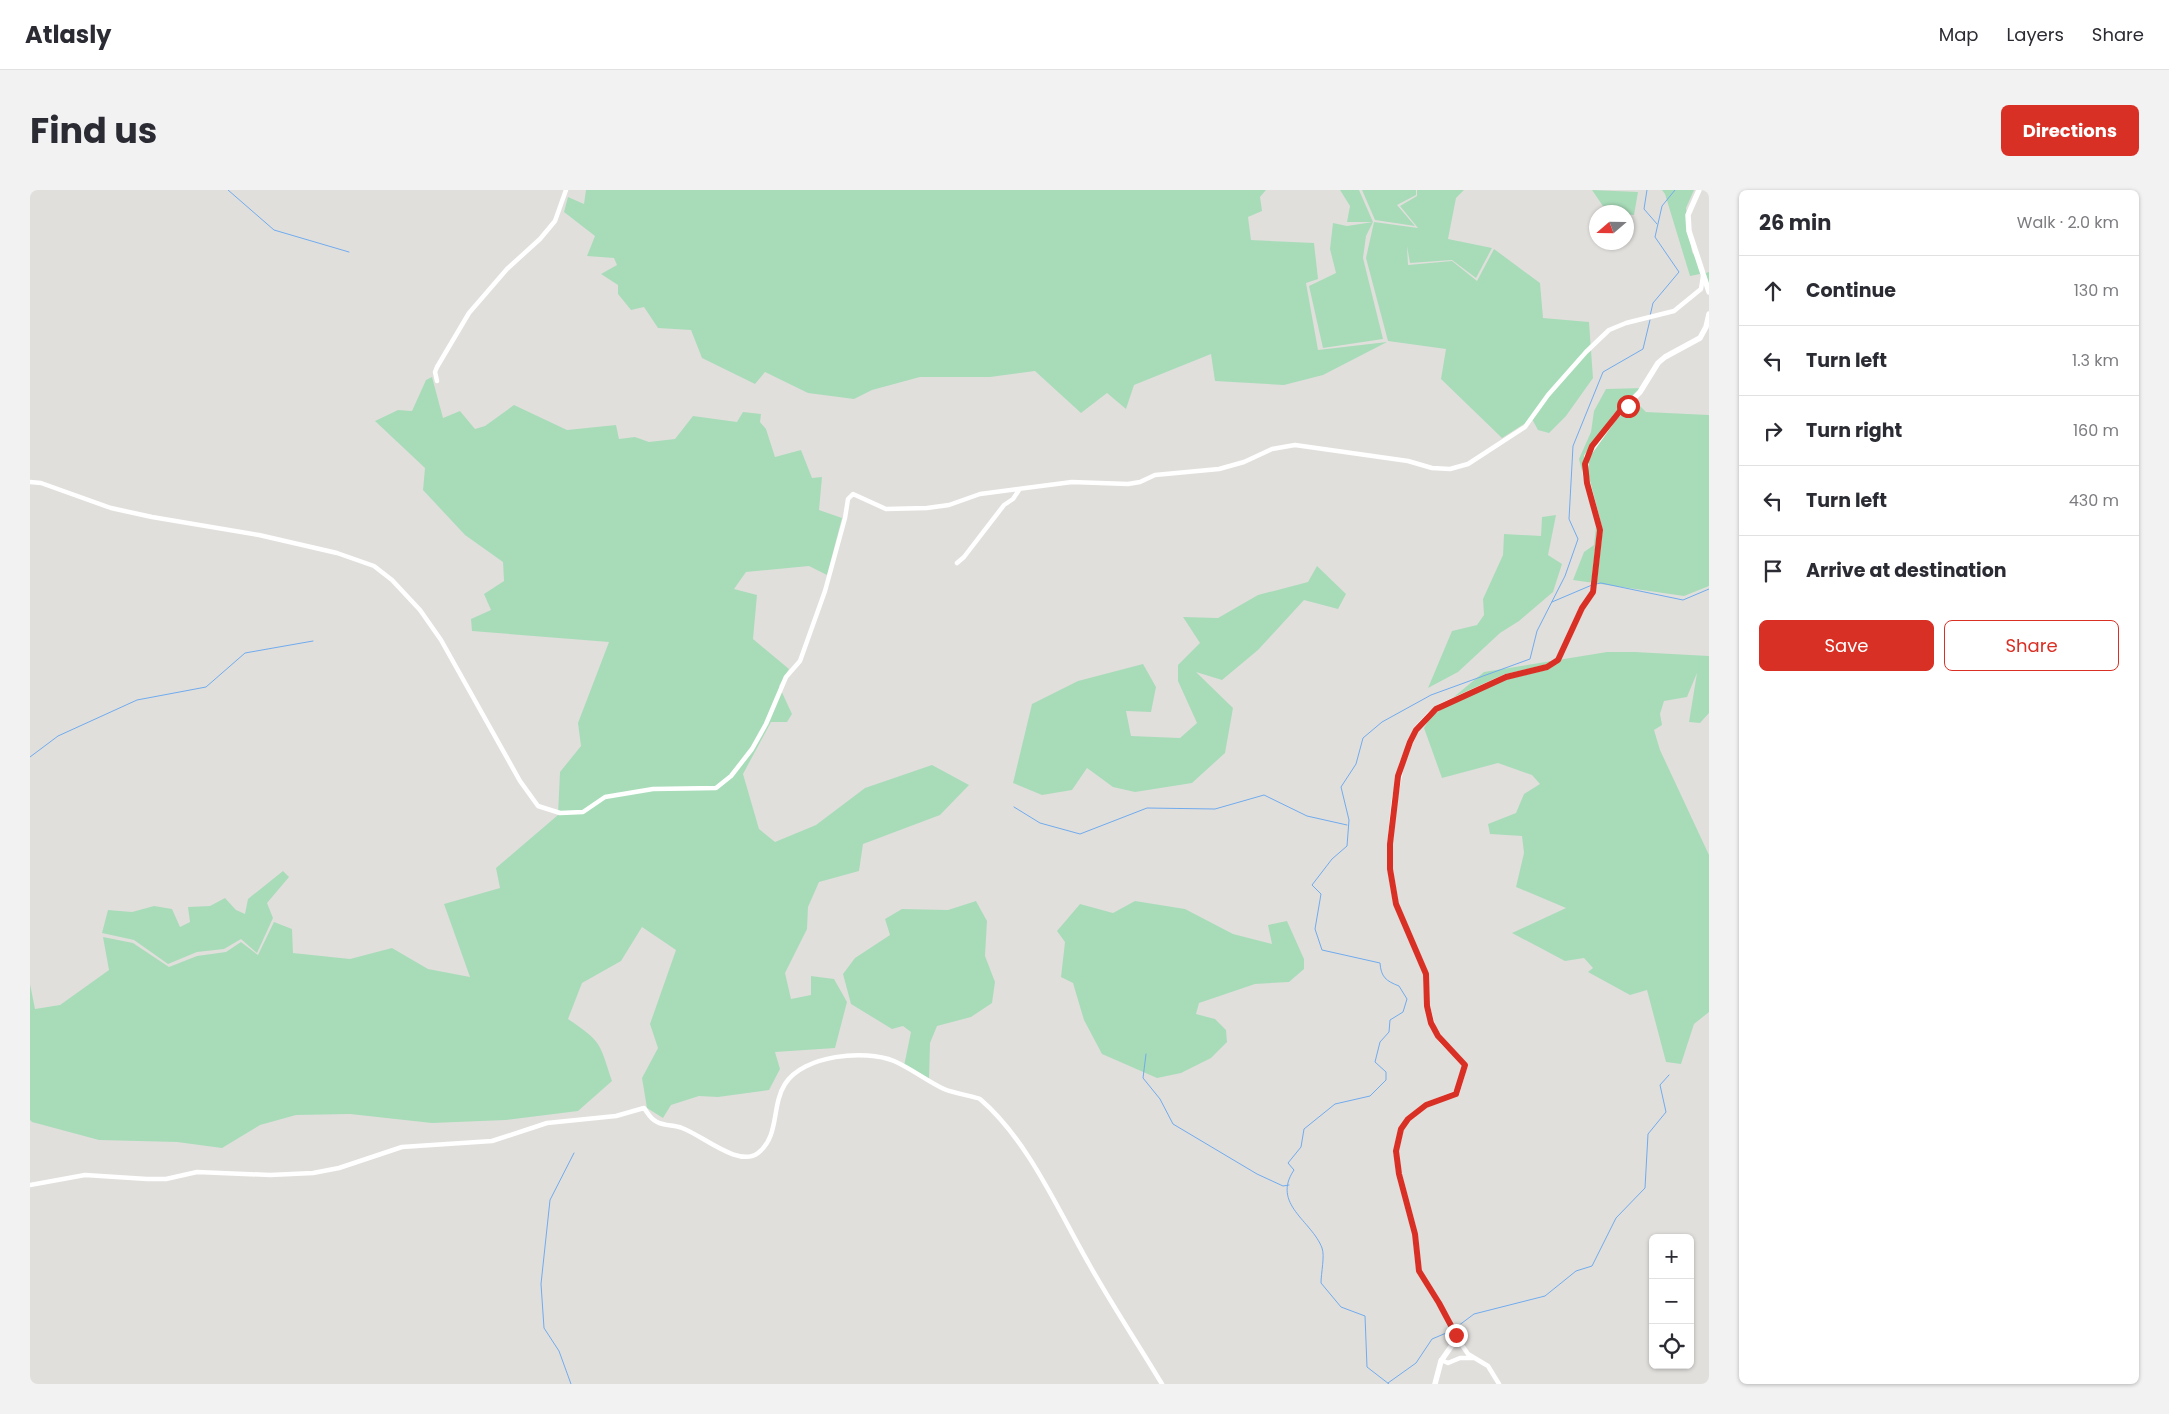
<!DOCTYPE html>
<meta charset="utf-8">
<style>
body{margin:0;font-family:Poppins,sans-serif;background:#f2f2f3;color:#2b2b33}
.controls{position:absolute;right:15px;bottom:15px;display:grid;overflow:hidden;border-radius:8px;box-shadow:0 1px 4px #0004}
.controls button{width:45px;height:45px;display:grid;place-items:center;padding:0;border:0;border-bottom:1px solid #e1e1e2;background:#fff;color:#2b2b33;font:25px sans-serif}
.compass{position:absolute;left:1559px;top:15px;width:45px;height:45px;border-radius:50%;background:#fff;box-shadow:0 1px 4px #0004;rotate:250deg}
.stop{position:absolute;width:15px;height:15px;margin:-11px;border:4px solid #d93025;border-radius:50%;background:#fff}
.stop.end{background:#d93025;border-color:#fff;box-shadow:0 1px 5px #0008}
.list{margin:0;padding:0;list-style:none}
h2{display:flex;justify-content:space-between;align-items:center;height:65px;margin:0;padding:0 20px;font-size:21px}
h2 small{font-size:16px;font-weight:400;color:#7c7c81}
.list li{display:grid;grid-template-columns:32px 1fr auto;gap:15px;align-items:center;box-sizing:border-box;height:70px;padding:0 20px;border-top:1px solid #e1e1e2}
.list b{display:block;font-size:19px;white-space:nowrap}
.list em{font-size:16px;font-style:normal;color:#7c7c81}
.actions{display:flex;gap:10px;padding:15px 20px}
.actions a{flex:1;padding:11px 0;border:1px solid #d93025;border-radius:8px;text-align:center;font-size:18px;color:#d93025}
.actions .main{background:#d93025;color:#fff}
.icon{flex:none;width:28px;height:28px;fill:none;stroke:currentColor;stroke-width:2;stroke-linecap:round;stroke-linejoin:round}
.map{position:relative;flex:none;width:1679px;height:1194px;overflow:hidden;border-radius:8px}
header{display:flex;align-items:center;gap:30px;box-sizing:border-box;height:70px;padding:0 25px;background:#fff;border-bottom:1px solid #e1e1e2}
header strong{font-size:24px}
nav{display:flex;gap:28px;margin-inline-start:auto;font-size:18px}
.intro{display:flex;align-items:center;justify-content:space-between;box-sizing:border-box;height:120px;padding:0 30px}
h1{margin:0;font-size:35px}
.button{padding:12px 22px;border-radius:8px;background:#d93025;color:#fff;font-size:18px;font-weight:700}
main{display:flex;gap:30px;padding:0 30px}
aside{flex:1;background:#fff;border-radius:8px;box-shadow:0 1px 4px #0004}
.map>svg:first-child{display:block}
</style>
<header>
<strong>Atlasly</strong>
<nav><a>Map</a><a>Layers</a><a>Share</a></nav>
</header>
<div class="intro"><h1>Find us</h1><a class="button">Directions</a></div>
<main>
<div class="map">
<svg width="1679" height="1194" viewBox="0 0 1679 1194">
<rect width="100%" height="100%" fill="#e1dfdc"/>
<!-- green -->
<path fill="#a8dcb9" d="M556 0H1236L1230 7 1232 21 1218 27 1221 50 1284 53 1288 89 1276 93 1288 160 1357 152 1293 185 1254 195 1185 191 1181 164 1104 195 1096 219 1077 203 1051 223 1005 181 960 187H890L842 200 824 209 778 203 735 182 725 194 672 168 661 140 628 138 614 117 601 120 588 104V95L571 84 587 75 584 68 557 66 565 46 534 22 538 7 554 14Z
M1310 0H1329L1343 32H1317L1320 16Z
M1332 0H1386V5L1367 15 1385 36 1345 30Z
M1387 0H1434L1426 8 1418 49 1462 58 1446 88 1422 70 1380 73 1377 56 1378 75 1422 71 1447 91 1464 59 1510 93 1513 128 1559 132 1563 188 1536 226 1519 243 1508 240 1502 229 1472 248 1411 189 1416 159 1358 151 1336 68 1344 32 1388 38 1370 16 1387 6Z
M1562 0 1608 2 1604 25 1577 22Z
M1632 0H1664L1656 18 1662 62 1676 83 1679 82V96L1670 84 1660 86 1635 4Z
M1343 32 1336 46 1333 68 1353 149 1293 158 1279 96 1306 83 1300 59 1303 33 1317 36Z
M402 187 413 228 430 221 445 239 455 236 484 215 537 240 586 235 589 249 605 247 619 252 645 249 663 226 707 232 713 222 731 224 730 232 736 239 745 267 771 260 782 288 792 287 789 320 812 328 797 385 779 376 716 382 704 399 727 405 723 449 759 479 749 496 762 524 757 532H741L713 584 729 639 745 652 786 635 835 598 902 575 939 595 910 625 833 654 829 681 789 692 778 717 777 739 755 783 761 809 781 805V786L804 789 817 812 805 858 745 862 750 879 739 900 688 907 669 906 641 915 633 928 617 918 612 888 628 858 620 834 646 760 612 737 591 771 552 793 538 829C572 852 569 852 582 891L548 921 476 930 402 933 320 924 266 925 230 935 192 958 147 952 69 950 2 932 0 930V794L5 819 30 815 79 780 73 747 103 753 139 777 167 766 196 762 211 752 228 765 244 732 262 739 263 763 320 769 362 758 398 779 440 787 414 714 470 698 466 678 528 625 530 582 551 556 548 533 579 452 442 441 441 429 461 420 454 404 474 391 473 372 435 345 393 300 395 278 345 231 368 220 382 221 396 190Z
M1613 198 1605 211 1616 222 1679 225V396L1654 406 1543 390 1554 362 1564 355 1566 336 1549 269 1561 242 1564 221 1576 199Z
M1526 325 1518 365 1532 374 1523 402 1489 431 1470 443 1428 482 1398 498 1422 441 1447 435 1454 425 1453 409 1473 365 1474 344 1511 346 1512 327Z
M1287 376 1316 404 1308 419 1274 410 1228 460 1192 490 1166 482 1203 518 1195 563 1162 593 1105 602 1083 597 1057 578 1042 600 1012 605 983 593 1002 514 1048 491 1113 474 1126 497 1121 522 1096 521 1101 546 1150 548 1167 533 1148 491V475L1170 453 1153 427 1188 428 1228 405 1278 392Z
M1577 462H1605L1679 466V523L1670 533 1659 532 1667 483 1657 507 1634 511 1630 524 1632 535 1624 540 1630 560 1679 665V822L1664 834 1651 874 1636 872 1617 800 1600 805 1558 782 1563 778 1554 768 1535 771 1482 743 1536 718 1486 697 1494 663 1492 646 1460 644 1458 634 1486 623 1494 604 1510 594 1502 585 1468 573 1412 588 1394 538 1402 525 1454 482Z
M253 681 259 687 237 713 243 728 227 763 211 749 194 759 167 762 138 774 104 750 72 743 78 720 102 722 124 716 142 719 150 737 160 732 158 717 180 716 195 708 206 720 215 724 218 709Z
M946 711 957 731 955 766 965 792 962 813 941 827 907 836 900 853 899 889 874 876 881 842 873 836 862 839 821 814 813 784 825 768 860 745 855 729 872 719 918 720Z
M1105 711 1155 719 1203 744 1242 754 1238 735 1257 731 1274 769V779L1259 792 1225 794 1169 813 1166 824 1185 829 1196 840 1197 852 1181 868 1151 883 1127 888 1072 864 1054 830 1043 793 1031 787 1035 752 1027 741 1050 714 1083 723Z"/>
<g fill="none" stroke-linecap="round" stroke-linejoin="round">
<!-- stream -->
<path stroke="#70abee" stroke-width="1" d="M198 0 244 40 319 62
M1617 0 1614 19 1627 34
M1620 126 1623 113 1649 82 1625 47 1632 16 1645 0
M1566 394 1571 393 1653 410 1679 399
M1522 412 1562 395
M0 567 28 546 107 510 176 497 215 463 283 451
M984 617 1010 633 1050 644 1117 618 1185 619 1234 605 1277 626 1317 635
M1116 864 1113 888 1130 909 1143 934 1227 984 1253 996 1259 995
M1424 1139 1444 1124 1515 1106 1546 1081 1562 1076 1586 1028 1615 998 1618 944 1636 922 1630 895 1639 885
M1358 1193 1386 1173 1402 1149 1421 1141
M541 1194 529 1161 514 1138 511 1094 520 1010 544 963
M1359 1194 1337 1177 1335 1126 1311 1117 1291 1093C1291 1083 1295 1066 1292 1058 1282 1031 1241 1014 1264 980L1258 973 1271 957 1274 939 1305 914 1340 906 1356 890V882L1345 872 1350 852 1359 842 1360 830 1373 822 1377 809 1369 796C1356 791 1351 787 1350 773L1292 760 1285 739 1291 704 1282 695 1302 669 1317 656 1319 630 1311 597 1326 574 1333 548 1352 532 1401 505 1500 469 1507 441 1535 386 1548 349 1539 329 1543 256 1573 182 1613 159 1620 130"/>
<!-- minor -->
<path stroke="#fff" stroke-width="4.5" d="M407 191 405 182 407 177 439 123 477 79 510 49 525 31 536 0
M0 292 11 293 81 318 122 327 229 345 307 363 344 376 362 390 390 420 411 450 490 591 508 616 530 623 553 622 575 607 623 599 686 598 701 586 722 559 736 534 756 487 770 471 795 401 815 328 818 309 823 304 856 319 897 318 919 315 950 304 1042 292 1098 294 1110 292 1125 285 1189 279 1214 272 1242 259 1265 255 1378 271 1402 278 1420 279 1438 274 1495 237 1518 205 1556 162 1579 140 1596 133 1644 121 1671 99 1673 86
M927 373 934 367 974 315 983 309 989 300
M0 995 55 985 117 989H136L167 982 240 985 283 983 309 978 372 957 462 951 517 933 586 926 614 918C618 923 620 929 627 932 635 936 644 935 652 938 672 945 709 978 728 963 750 946 741 916 755 894 773 865 835 859 864 871 882 879 897 891 914 899 922 903 947 907 950 909 998 950 1028 1020 1059 1074 1082 1115 1108 1154 1132 1194
M1427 1148 1438 1164 1458 1176 1469 1194
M1411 1170 1418 1173 1430 1168H1443"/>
<!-- tertiary -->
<path stroke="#fff" stroke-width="5.5" d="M1669 0 1658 25 1659 41 1679 102
M1405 1194 1411 1171 1427 1148 1409 1113 1389 1081 1385 1044 1369 984 1366 961 1371 939 1378 929 1396 915 1427 903 1435 875 1411 850 1403 837 1397 816 1396 784 1366 714 1360 679V653L1364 612 1372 573 1386 539 1399 525 1411 516 1475 487 1517 477 1528 470 1552 418 1563 402 1570 340 1555 283 1557 266 1585 227 1610 202 1628 173 1635 167 1670 148 1676 137 1679 124"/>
</g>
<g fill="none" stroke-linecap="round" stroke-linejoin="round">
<!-- route -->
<path stroke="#d93025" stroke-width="6" d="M1426 1145 1409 1113 1389 1081 1385 1044 1369 984 1366 961 1371 939 1378 929 1396 915 1426 904 1435 875 1408 846 1401 833 1397 816 1396 784 1366 714 1360 679V654L1368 586 1380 552 1386 540 1406 519 1476 487 1517 477 1528 470 1552 418 1563 402 1570 340 1557 293 1555 274 1562 256 1590 221 1598 216"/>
</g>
</svg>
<div class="controls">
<button>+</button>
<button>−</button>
<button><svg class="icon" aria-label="locate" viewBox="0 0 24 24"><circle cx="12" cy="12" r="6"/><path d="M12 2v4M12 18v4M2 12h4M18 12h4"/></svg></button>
</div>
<svg class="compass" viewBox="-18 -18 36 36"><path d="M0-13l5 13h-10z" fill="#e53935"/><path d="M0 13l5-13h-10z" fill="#7c7c81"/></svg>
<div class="stop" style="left:1598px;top:216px"></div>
<div class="stop end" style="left:1426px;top:1145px"></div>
</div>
<aside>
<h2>26 min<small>Walk · 2.0 km</small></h2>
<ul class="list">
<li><svg class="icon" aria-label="ahead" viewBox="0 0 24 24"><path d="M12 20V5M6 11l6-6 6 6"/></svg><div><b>Continue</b></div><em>130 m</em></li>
<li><svg class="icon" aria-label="left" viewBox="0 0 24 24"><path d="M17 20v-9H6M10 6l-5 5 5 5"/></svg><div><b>Turn left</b></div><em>1.3 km</em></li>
<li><svg class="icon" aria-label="right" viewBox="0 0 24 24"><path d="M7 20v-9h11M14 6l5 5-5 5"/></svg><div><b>Turn right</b></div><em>160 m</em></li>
<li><svg class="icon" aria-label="left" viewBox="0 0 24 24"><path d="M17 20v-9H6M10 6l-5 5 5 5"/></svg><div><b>Turn left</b></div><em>430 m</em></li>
<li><svg class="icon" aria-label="arrive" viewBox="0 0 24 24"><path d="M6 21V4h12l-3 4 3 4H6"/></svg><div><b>Arrive at destination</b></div></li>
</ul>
<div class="actions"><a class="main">Save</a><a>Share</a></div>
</aside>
</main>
